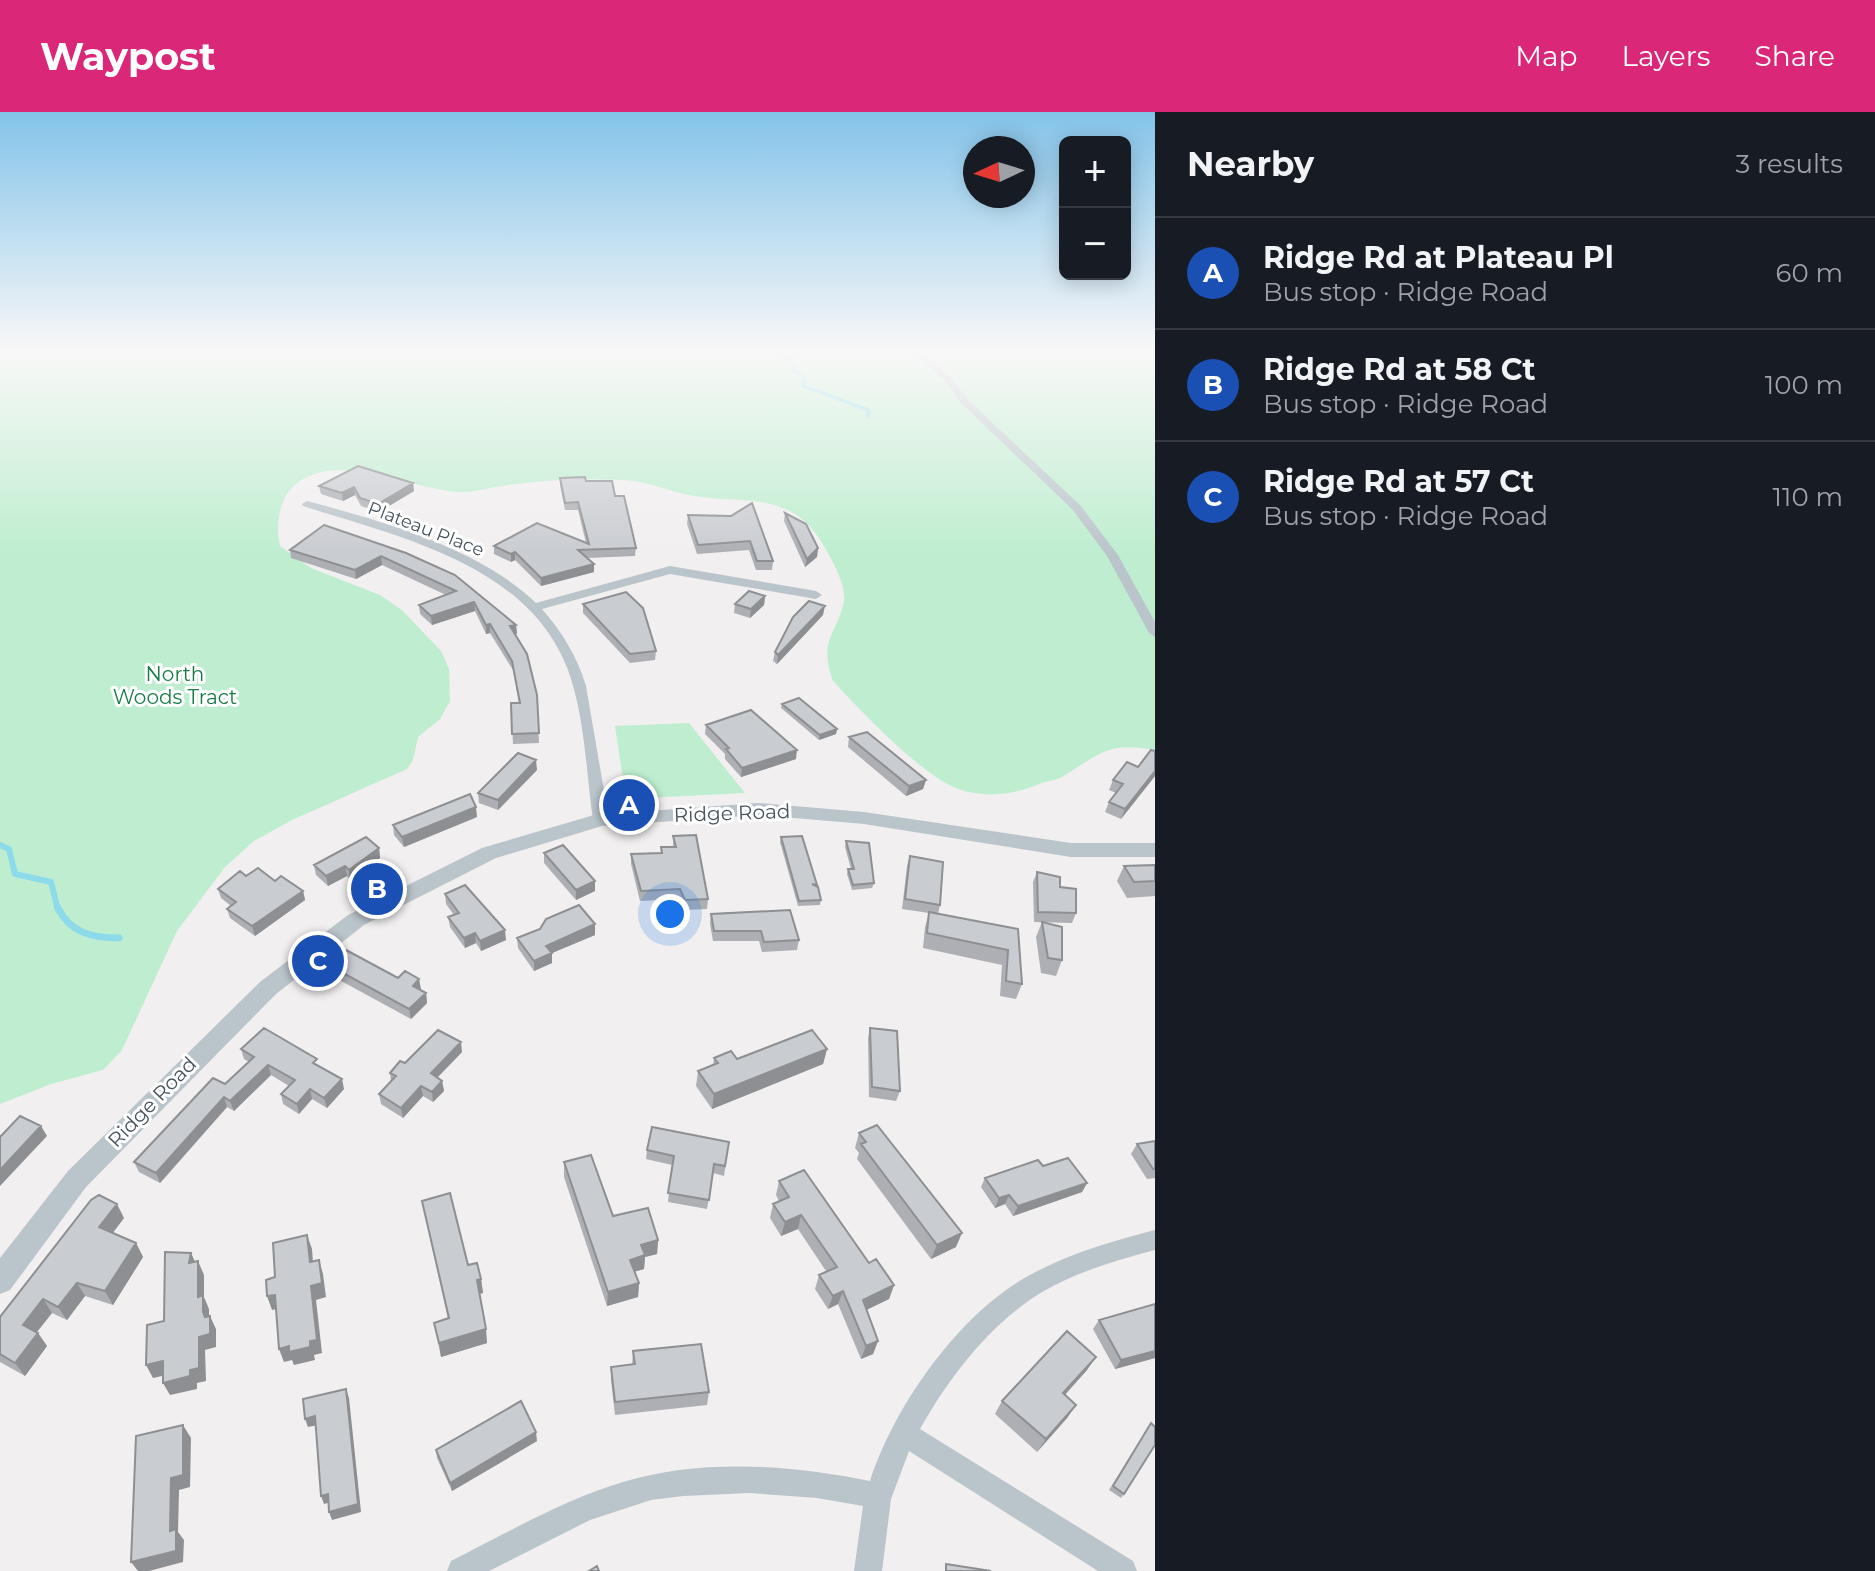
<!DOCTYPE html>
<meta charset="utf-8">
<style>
body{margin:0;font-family:Montserrat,sans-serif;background:#20242c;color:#f1f3f6}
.controls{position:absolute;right:24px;top:24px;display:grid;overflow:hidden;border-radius:12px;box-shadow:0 4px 20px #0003}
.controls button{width:72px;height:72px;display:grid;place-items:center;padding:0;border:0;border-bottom:2px solid #363941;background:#171b24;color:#f1f3f6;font:40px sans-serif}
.compass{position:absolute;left:963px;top:24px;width:72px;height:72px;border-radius:50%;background:#171b24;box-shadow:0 4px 20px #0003;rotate:266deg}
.you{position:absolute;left:670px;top:802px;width:28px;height:28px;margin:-20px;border:6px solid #fff;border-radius:50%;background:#1a73e8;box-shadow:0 0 0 12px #1a73e833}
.badge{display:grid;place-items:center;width:52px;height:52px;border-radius:50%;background:#db2777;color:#fff;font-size:26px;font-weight:700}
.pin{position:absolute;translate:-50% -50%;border:4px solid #fff;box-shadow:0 2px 8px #0006}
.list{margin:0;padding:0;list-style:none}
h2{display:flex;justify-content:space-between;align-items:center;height:104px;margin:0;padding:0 32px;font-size:34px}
h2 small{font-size:26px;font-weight:400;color:#9ea1a6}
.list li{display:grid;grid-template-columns:52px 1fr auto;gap:24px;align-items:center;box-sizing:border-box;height:112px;padding:0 32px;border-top:2px solid #363941}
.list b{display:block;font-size:30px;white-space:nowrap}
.list p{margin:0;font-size:26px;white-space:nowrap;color:#9ea1a6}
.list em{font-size:26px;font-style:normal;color:#9ea1a6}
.map{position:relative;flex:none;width:1155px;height:1459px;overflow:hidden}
header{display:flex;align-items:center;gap:48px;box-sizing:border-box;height:112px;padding:0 40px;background:#db2777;color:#fff}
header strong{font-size:38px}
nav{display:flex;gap:44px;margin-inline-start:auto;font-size:28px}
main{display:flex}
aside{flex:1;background:#171b24}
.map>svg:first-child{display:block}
</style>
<header>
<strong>Waypost</strong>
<nav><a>Map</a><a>Layers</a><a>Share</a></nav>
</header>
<main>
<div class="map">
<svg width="1155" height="1459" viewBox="0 0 1155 1459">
<rect width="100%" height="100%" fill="#f1efef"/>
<!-- green -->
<path fill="#beeecf" d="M0 238H1155V638C1109 630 1102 640 1065 663 1059 668 1050 668 1042 671 1017 682 986 687 958 677 921 663 861 599 833 569 818 526 837 524 844 489 847 471 826 436 816 422 784 379 740 392 694 384 670 380 649 369 623 368 586 366 545 368 508 373 492 375 476 380 460 380 414 378 342 340 300 369 279 382 275 413 280 434L311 456 380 483 402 498 441 539 449 557 450 589 440 607 418 625 413 648 407 657 292 708 254 729 225 755 177 819 122 938 103 958 51 972 0 992Z
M689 611 745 681 626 687 615 614Z"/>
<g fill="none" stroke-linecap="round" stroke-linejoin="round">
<!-- stream-far2 -->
<path stroke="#8cdaea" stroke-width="4" d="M757 238 793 245 794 259 804 265V274L868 298V304"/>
<!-- stream-far1 -->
<path stroke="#8cdaea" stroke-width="6" d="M0 733 9 737 15 762 51 770 58 798"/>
<!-- stream -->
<path stroke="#8cdaea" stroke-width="7" d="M58 796C70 821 93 826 119 826"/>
<!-- minor -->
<path fill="#bac4cb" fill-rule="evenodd" d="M908 238H917L951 265 967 287 1080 393 1118 443 1155 510V525L1149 521 1107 444 1072 397 961 291 945 269Z
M307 389C382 409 479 436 536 491L670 454 816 479 822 483 816 487 670 462 542 497C562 520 577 544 586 574L609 708 601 713 593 708C586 659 585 605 568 558 528 452 399 425 303 394L302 392Z
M1155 1118V1138C1117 1148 1079 1159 1044 1179 992 1209 949 1265 920 1317L1133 1449 1137 1459H1098L909 1339 891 1387 882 1459H854L863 1394 817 1386 750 1381 683 1384 651 1388 590 1408 489 1459H447L451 1449C507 1421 563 1388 623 1370 702 1346 790 1353 870 1369 894 1294 959 1202 1028 1164 1068 1142 1112 1129 1155 1118Z"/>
<!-- tertiary -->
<path fill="#bac4cb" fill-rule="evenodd" d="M758 691 864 700 1071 731H1155V745H1071L864 712 758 703 602 714 496 746 364 813 276 882 86 1075 10 1178 0 1182V1146L68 1059 260 870 348 803 482 736 594 703Z"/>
</g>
<!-- wall -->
<path fill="#adafb4" d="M560 366 586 369 615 384 636 436 635 444 587 446 594 452V460L541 474 515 448 511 450 494 442V434L586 431 578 398H565L560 373Z
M413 371 414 379 379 400 361 394 355 383 343 389 321 382 319 374Z
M785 401 818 436 817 445 805 455 784 409Z
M688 403 731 404 773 449 772 458H756L749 438 697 442 687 412Z
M290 438 406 441 516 513 517 522H515L537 583 539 631 513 632 511 591H519L513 558 490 521 486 522 475 499 432 513 420 502 419 493 446 483 382 453 356 467 291 446Z
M765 484 764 493 750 506 734 501 735 492Z
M583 492 656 539 655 548 630 551 583 501Z
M823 503 777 552 773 549 775 540Z
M782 592 837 617 836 622 819 628 781 596Z
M706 613 796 647 741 665 725 647V642L705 622Z
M849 625 926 668 923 677 906 684 848 635Z
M1155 639V664L1121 707 1105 700 1109 690 1116 681 1109 678 1113 668 1138 655Z
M537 658 498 698 479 691 478 681Z
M477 705 404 735 394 723 393 713Z
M673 724 708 787 707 797 684 798 679 787 640 789 631 752V742L661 741V735H673Z
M781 725 817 773 821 788 820 793 798 794 780 730Z
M846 729 874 771 872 776 852 778 847 762 848 757H851L845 735Z
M379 736 380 746 350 768 347 764 328 774 316 763 314 753Z
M544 741 595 769V779L576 788 544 751Z
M910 744 940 793 938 802 1018 817 1022 872 1016 887 1000 884 1002 853 923 836 925 815 929 801 902 797 907 754Z
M1155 753V784L1127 786 1117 769 1124 754Z
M1037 760 1060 775 1076 801 1072 811 1034 810 1033 770Z
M246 764 275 769 303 779 305 788 255 824 230 806 227 797 231 794 221 786 218 777Z
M445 782 506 828 481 839 476 831 465 836 450 815 448 805 454 803 446 792Z
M711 802 799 828 797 838 762 840 759 829H713L710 812Z
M1042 810 1062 848 1056 864 1041 861 1036 825Z
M540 817 595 823 552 841V851L534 859 518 836 517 826Z
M330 854 398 866 419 867 420 878 426 881 427 891 411 907 332 864Z
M870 916 900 979 896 989 869 985 868 926Z
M241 937 318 954 344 977 327 996 312 987 299 1002 283 992 281 982 289 974 271 963 234 999 227 995 160 1071 139 1060 134 1050 225 972 249 950 244 947Z
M827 937 823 952 712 997 696 974 698 959 713 953 714 946 737 947Z
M462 940 437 966 442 969 444 979 433 990 423 984 403 1006 381 992 379 982 391 969 390 961 405 951Z
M859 1021 956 1135 931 1147 857 1047 859 1041 855 1036Z
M1155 1029V1066L1147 1067 1131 1042 1137 1032Z
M729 1030 724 1064 713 1061 707 1097 668 1090 672 1053 646 1047 647 1038Z
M564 1050 613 1104 658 1128 657 1142 645 1145 644 1157 634 1160 639 1171 638 1185 607 1194 564 1065Z
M1043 1054 1087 1071 1082 1080 1013 1104 1005 1092 995 1096 981 1075 985 1066Z
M779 1069 894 1173 889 1187 866 1198 878 1229 873 1242 861 1247 838 1192 828 1197 815 1177 819 1163 826 1159 798 1117 781 1124 770 1106 773 1092 779 1089 776 1083Z
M422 1089 468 1153 481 1167 483 1181 479 1182 487 1231 441 1245 434 1211 448 1207Z
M124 1106 113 1121 136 1131 143 1145 113 1193 85 1184 67 1208 52 1201 37 1220 47 1234 25 1264 0 1250V1205Z
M1155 1192V1246L1115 1257 1093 1217 1099 1208Z
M633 1239 709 1280 707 1293 615 1303 611 1268V1255L632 1253Z
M1087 1258 1065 1282 1076 1293 1067 1306 1037 1340 995 1302 1002 1289Z
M1151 1311 1124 1382 1121 1386 1109 1378Z
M537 1329 452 1379 437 1346 436 1338Z"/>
<!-- shaded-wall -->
<path fill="#8d8f92" d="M413 371 414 379 379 400 378 392Z
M354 375 355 383 343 389 342 381Z
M818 436 817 445 805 455 807 447Z
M515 440V448L511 450V442Z
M381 444 382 453 356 467 355 458Z
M594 452V460L541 474V466Z
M765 484 764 493 750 506 751 497Z
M474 490 475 499 432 513 431 504Z
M825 494 823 503 777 552 778 543Z
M490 512V521L486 522V513Z
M516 513 517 522 510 523V514Z
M837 617 836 622 819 628 820 623Z
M797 638 796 647 741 665 742 656Z
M536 648 537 658 498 698V688Z
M1155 659V664L1121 707 1125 697Z
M926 668 923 677 906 684 909 674Z
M476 695 477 705 404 735 402 725Z
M379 736 380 746 350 768 349 758Z
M345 754 347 764 328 774 326 764Z
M595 769V779L576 788V778Z
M303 779 305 788 255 824 252 814Z
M595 812V823L552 841V851L534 859V849L546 834Z
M505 818 506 828 481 839 480 829Z
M475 821 476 831 465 836 464 826Z
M419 867 421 877 414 884 413 874Z
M426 881 427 891 411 907 409 897Z
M461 930 462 940 432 971 431 961Z
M827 937 823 952 712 997 714 982Z
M268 953 271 963 234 999 230 989Z
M342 967 344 977 327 996 324 986Z
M442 969 444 979 433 990 432 980Z
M421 974 423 984 403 1006 401 996Z
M310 977 312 987 299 1002 297 992Z
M224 985 227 995 160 1071 156 1061Z
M41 1014 47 1024 0 1074V1058Z
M1087 1071 1082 1080 1013 1104 1018 1094Z
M1009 1083 1005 1092 995 1096 999 1086Z
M117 1092 124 1106 106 1129 99 1115Z
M801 1103 798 1117 781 1124 785 1110Z
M962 1121 956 1135 931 1147 937 1133Z
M307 1123 312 1137 314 1165 310 1150Z
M658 1128 657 1142 645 1145 644 1157 629 1161 630 1148 641 1133Z
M136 1131 143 1145 113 1193 105 1179Z
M191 1141 197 1154 189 1151Z
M319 1148 323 1162 326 1185 316 1188 322 1241 314 1243 315 1248 294 1253 292 1248 284 1250 279 1237 310 1229 311 1174Z
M198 1149 204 1163V1185L209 1197V1213L203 1200 198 1185Z
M481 1167 483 1181 478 1182 477 1168Z
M77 1171 85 1184 67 1208 58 1195Z
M639 1171 638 1185 607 1194 608 1180Z
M894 1173 889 1187 858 1202 863 1188Z
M843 1179 838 1192 828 1197 833 1184Z
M275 1183 280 1196 272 1198 267 1184Z
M43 1187 52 1201 32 1226 23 1213Z
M210 1204 216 1217V1235L205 1238 206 1269 197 1271V1277L170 1283 163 1271 190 1258 199 1225Z
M486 1217 487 1231 441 1245 439 1231Z
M38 1221 47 1234 25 1264 15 1251Z
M878 1229 873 1242 861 1247 866 1234Z
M1155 1239V1246L1115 1257 1121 1248Z
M1096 1245 1087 1258 1055 1294 1063 1281Z
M163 1249 171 1262 153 1266 146 1253Z
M346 1277 349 1286 361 1400 332 1408 329 1400Z
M1076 1293 1067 1306 1037 1340 1046 1327Z
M315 1304 318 1313 308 1315 305 1307Z
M183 1313 191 1326 190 1375 179 1378 178 1420 184 1428 183 1450 149 1459H138L131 1450 171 1366Z
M536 1320 537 1329 452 1379 450 1371Z
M328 1382 331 1390 324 1392 321 1384Z"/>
<!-- building -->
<path fill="#c9ccd1" stroke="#8d8f92" stroke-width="2" d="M358 354 413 371 378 392 360 386 354 375 342 381 319 374Z
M585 365 586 369H612L615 384H624L636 436 578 438 594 452 541 466 515 440 511 442 494 434 537 411 589 432 578 390 565 391 560 366Z
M752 391 773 449H757L750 429 698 433 688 403 731 404Z
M785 401 806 412 818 436 807 447Z
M324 413 406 441 455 463 516 513 510 514 527 542 537 583 539 621 512 622 511 591H520L512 549 490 512 486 513 474 490 431 504 419 493 456 479 381 444 355 458 290 438Z
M749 479 765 484 751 497 735 492Z
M626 480 643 496 656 539 630 542 583 492Z
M809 489 825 494 778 543 775 540 793 505Z
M799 586 837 617 820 623 782 592Z
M751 598 797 638 742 656 726 637 729 636 706 613Z
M867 620 926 668 909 674 849 625Z
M1151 638 1155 639V659L1125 697 1109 690 1123 672 1113 668 1127 650 1138 655Z
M518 641 536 648 498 688 478 681Z
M470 682 476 695 402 725 393 713Z
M696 723 708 787 685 788 680 777 641 779 631 742 662 741 661 735H676L673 724Z
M802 724 817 773 812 772 818 775 821 788 799 789 781 725Z
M366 725 379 736 349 758 345 754 326 764 314 753Z
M846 729 869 731 874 771 853 773 848 757H854Z
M563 733 595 769 576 778 544 741Z
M910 744 943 750 940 793 905 787Z
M1155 753V769L1134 770 1124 754Z
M258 756 275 769 281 764 303 779 252 814 227 797 236 790 218 777 240 759 246 764Z
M1037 760 1060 765V775L1076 777V801L1038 800Z
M465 773 505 818 480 829 475 821 464 826 448 805 459 801 445 782Z
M579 793 595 812 546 834 552 841 534 849 517 826 540 817 546 807Z
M790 798 799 828 764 830 761 819H714L711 802Z
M929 800 1018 817 1022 872 1006 869 1008 838 927 821Z
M1042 810 1062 815V848L1048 846Z
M346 838 398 866 405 859 419 867 413 874 426 881 409 897 330 854Z
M264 916 317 947 313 951 342 967 324 986 310 977 297 992 281 982 295 968 268 953 230 989 224 985 156 1061 134 1050 213 966 225 972 254 945 241 937Z
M870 916 897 919 900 979 872 975Z
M438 918 461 930 431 961 442 969 432 980 421 974 401 996 379 982 396 964 390 961 400 949 405 951Z
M812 918 827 937 714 982 698 959 718 951 714 946 731 939 737 947Z
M20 1004 41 1014 0 1058V1025Z
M877 1013 962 1121 937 1133 861 1032 866 1030 859 1021Z
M652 1015 729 1030 725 1054 714 1052 709 1088 668 1081 674 1044 647 1038Z
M1155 1029V1057H1153L1137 1032Z
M591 1043 613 1104 648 1096 658 1128 641 1133 645 1143 630 1148 639 1171 608 1180 564 1050Z
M1068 1046 1087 1071 1018 1094 1009 1083 999 1086 985 1066 1038 1048 1043 1054Z
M804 1058 869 1151 876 1147 894 1173 863 1188 878 1229 866 1234 843 1179 833 1184 819 1163 837 1155 801 1103 785 1110 773 1092 789 1085 779 1069Z
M450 1081 468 1153 477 1151 481 1167 477 1168 486 1217 439 1231 434 1211 449 1206 422 1089Z
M99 1083 117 1092 99 1115 136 1131 105 1179 77 1171 58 1195 43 1187 23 1213 38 1221 15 1251 0 1242V1205L91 1088Z
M307 1123 310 1150 319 1148 322 1171 311 1174 317 1228 310 1229V1235L289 1240V1234L279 1237 275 1183 267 1184 266 1168 275 1165 273 1131Z
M165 1140 191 1141 189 1151 198 1149V1185L203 1183V1200L205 1205 210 1204V1222L199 1225V1256L190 1258V1264L163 1271V1249L146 1253 147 1213 164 1209Z
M1155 1192V1239L1121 1248 1099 1208Z
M1067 1219 1096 1245 1063 1281 1076 1293 1046 1327 1002 1289Z
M701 1232 709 1280 615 1290 611 1255 635 1252 633 1239Z
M346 1277 358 1392 329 1400 328 1382 321 1384 315 1304 305 1307 303 1287Z
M521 1289 536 1320 450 1371 436 1338Z
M1151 1311 1155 1315V1333L1124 1382 1113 1374Z
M183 1313V1363L171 1366 170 1419 176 1417V1439L131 1450 136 1324Z
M946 1452 991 1459H946Z
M597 1454 599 1459H589Z"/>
<!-- sky -->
<linearGradient id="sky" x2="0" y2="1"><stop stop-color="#83c3e9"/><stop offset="0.54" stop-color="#f9f8f8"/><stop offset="1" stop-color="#f9f8f8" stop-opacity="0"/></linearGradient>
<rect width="1155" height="442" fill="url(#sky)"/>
<g text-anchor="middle" stroke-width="6" stroke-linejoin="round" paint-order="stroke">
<!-- far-street labels -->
<g font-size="18" fill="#47535c" stroke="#fff">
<text transform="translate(426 417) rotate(21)" y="6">Plateau Place</text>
</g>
<!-- park labels -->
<g font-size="20" fill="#197c47" stroke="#fff">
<text x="175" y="569">North<tspan x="175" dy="23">Woods Tract</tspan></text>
</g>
<!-- street labels -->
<g font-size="20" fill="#47535c" stroke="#fff">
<text transform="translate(732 701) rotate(-2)" y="7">Ridge Road</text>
<text transform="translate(152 990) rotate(-46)" y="7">Ridge Road</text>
</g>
</g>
</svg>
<div class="controls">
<button>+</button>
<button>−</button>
</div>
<svg class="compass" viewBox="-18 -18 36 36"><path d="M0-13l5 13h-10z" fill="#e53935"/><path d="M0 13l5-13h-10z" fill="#9ea1a6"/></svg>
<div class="you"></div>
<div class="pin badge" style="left:629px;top:693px;background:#1a4fb4">A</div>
<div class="pin badge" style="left:377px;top:777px;background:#1a4fb4">B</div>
<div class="pin badge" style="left:318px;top:849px;background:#1a4fb4">C</div>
</div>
<aside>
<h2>Nearby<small>3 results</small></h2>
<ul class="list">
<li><span class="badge" style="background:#1a4fb4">A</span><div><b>Ridge Rd at Plateau Pl</b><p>Bus stop · Ridge Road</p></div><em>60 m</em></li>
<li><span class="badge" style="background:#1a4fb4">B</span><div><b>Ridge Rd at 58 Ct</b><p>Bus stop · Ridge Road</p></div><em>100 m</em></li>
<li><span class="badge" style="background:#1a4fb4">C</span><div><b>Ridge Rd at 57 Ct</b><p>Bus stop · Ridge Road</p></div><em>110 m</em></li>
</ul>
</aside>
</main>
